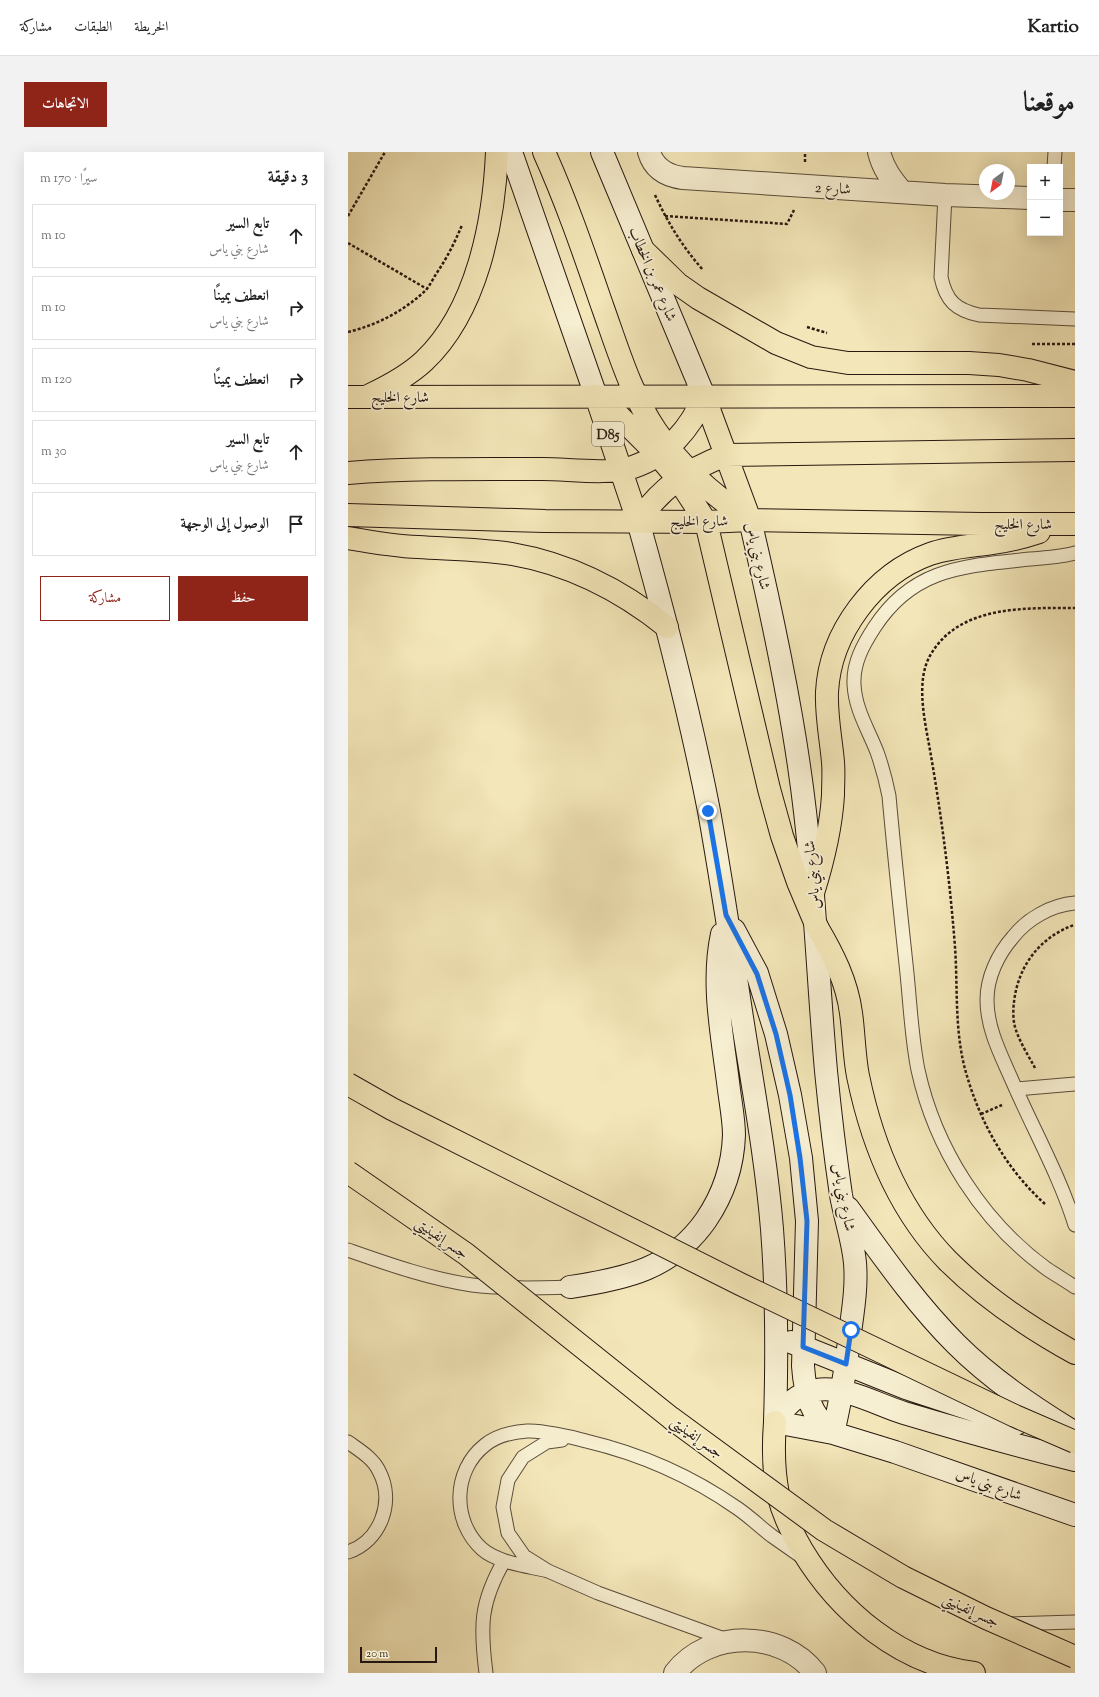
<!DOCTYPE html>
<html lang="ar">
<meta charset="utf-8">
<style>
body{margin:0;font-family:"Sorts Mill Goudy",Amiri,serif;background:#f2f2f2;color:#222;direction:rtl}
.controls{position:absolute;right:12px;top:12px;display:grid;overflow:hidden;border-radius:0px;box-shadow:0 4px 16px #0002}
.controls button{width:36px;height:36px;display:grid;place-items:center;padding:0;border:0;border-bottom:1px solid #e0e0e0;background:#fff;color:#222;font:20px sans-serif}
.compass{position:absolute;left:631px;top:12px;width:36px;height:36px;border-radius:50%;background:#fff;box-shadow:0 4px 16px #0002;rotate:212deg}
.scale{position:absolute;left:12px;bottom:10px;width:77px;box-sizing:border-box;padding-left:4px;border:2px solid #271811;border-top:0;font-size:11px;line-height:14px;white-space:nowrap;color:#271811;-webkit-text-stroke:3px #f7efd1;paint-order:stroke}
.stop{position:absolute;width:12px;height:12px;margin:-9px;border:3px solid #1a73e8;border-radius:50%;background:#fff}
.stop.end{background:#1a73e8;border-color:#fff;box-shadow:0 1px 4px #0008}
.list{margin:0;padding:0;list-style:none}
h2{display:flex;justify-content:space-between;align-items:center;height:52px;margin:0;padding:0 16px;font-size:17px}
h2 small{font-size:13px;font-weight:400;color:#767676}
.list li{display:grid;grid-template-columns:26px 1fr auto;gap:12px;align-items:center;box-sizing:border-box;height:64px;margin:0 8px 8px;padding:0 8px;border:1px solid #e0e0e0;border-radius:0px}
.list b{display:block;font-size:15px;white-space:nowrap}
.list p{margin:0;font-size:13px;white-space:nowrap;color:#767676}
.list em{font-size:13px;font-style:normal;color:#767676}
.actions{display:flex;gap:8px;padding:12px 16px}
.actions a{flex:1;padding:9px 0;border:1px solid #8f2418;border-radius:0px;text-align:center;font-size:14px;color:#8f2418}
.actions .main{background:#8f2418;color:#fff}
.icon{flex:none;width:22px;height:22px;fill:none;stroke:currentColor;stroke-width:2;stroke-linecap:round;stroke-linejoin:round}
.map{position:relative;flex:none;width:727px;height:1521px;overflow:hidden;direction:ltr;border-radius:0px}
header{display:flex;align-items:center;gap:24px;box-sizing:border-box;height:56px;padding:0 20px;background:#fff;border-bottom:1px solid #e0e0e0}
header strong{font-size:19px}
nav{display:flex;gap:22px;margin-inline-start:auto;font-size:14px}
.intro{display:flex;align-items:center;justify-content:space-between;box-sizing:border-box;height:96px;padding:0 24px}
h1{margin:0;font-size:28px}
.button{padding:10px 18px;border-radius:0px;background:#8f2418;color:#fff;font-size:14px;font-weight:700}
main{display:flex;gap:24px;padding:0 24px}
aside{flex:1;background:#fff;border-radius:0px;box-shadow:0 4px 16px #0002}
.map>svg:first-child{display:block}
</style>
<header>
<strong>Kartio</strong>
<nav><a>الخريطة</a><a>الطبقات</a><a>مشاركة</a></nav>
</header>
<div class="intro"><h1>موقعنا</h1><a class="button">الاتجاهات</a></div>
<main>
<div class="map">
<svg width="727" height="1521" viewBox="0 0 727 1521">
<rect width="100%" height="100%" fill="#f3e6b8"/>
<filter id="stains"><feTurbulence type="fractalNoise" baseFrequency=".005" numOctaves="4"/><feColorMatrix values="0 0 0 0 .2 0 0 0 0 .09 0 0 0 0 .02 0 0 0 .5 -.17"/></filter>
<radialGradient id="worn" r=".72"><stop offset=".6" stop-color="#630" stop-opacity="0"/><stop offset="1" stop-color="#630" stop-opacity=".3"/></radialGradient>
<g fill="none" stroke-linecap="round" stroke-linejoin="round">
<!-- service casing -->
<g stroke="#5a4c3b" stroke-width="15">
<path id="service" d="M706 15 707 0
M597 43 593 125C598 149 608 158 631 163L727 167
M727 401C713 405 697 406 682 407 617 414 565 415 526 476 515 493 505 511 506 532 507 557 520 577 529 600 534 614 538 629 541 644 546 700 552 756 558 812 562 847 563 883 570 918 587 996 634 1070 699 1117 708 1123 718 1129 727 1135
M727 751C703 753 679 767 665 785 650 802 639 825 639 848 639 876 652 901 663 926 684 975 711 1022 727 1073
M668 937 727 932
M0 1098C40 1112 82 1127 124 1133 157 1137 189 1136 222 1135
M214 1288 199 1290 175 1305 160 1328 155 1355 160 1381 176 1404 200 1419 250 1441 382 1489
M0 1290C11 1298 25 1306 31 1319 47 1349 33 1389 0 1400
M200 1419C180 1414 150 1411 134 1397 104 1370 104 1319 137 1293 148 1284 164 1280 179 1279 192 1278 224 1285 238 1289 293 1302 343 1324 389 1356 401 1364 412 1375 424 1384 434 1391 444 1398 454 1405
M661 1472 727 1470
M138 1521C132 1474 132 1451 156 1409"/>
</g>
<!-- minor casing -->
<g stroke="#5a4c3b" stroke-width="24">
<path id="minor" d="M301 0C306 17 319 24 335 26L597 43 682 46
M531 0C535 16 543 27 554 40
M712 48H727
M327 1521C361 1477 434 1478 467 1521"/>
</g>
<!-- secondary casing -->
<g stroke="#271811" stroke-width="24">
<path id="secondary" d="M163 0 248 244
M254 0 356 244
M402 368C421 449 439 531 451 614 466 715 469 817 478 919 482 960 487 1002 493 1043 497 1066 505 1088 507 1111 509 1135 505 1158 502 1181 498 1215 493 1248 485 1281
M290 369C317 465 342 562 361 659 373 726 383 792 393 859 404 931 418 1004 424 1077 429 1141 429 1206 427 1270
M386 778 409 821 428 882 442 943 453 1006 459 1069 455 1214C457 1242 462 1263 485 1281
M500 1056C534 1103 567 1151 608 1192 643 1227 685 1255 727 1281
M222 1135C277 1127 324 1117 358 1068 375 1043 385 1014 386 983 386 969 383 953 381 938 375 887 363 833 374 782
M443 1190 558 1236 668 1272
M427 1270C437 1254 449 1241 468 1238 496 1233 530 1253 556 1261 613 1278 670 1294 727 1308
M427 1270 485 1281 547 1300 727 1363"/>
</g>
<!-- primary casing -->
<g stroke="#271811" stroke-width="24">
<path id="primary" d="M196 0C219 51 237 104 255 156 270 198 283 242 308 279 333 316 366 344 402 368
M295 98 330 132 350 146 428 191 463 205 500 211H621L651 213 680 218 727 230
M22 243C41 234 60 224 76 209 129 159 146 70 149 0
M248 244 270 263 310 303 330 327 358 370 421 637 434 684 450 730 469 775
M248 244 290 369
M356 244 402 368
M0 245 727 244
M0 321C65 316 130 317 195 317 221 317 261 323 285 315 319 304 343 276 356 244
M0 363 197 369 358 370 402 368 633 372H727
M290 369C314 335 339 318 378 303L727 298
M0 386C23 390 46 394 70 395 101 397 133 397 164 402 222 412 273 438 319 475
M465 741C475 709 483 677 485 643 485 632 486 621 485 610 483 587 478 564 479 540 482 481 526 422 582 402 602 395 623 394 644 391 660 389 676 385 691 380"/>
</g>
<!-- trunk casing -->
<g stroke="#271811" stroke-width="24">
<path id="trunk" d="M469 775C485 802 499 830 503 861 506 882 506 904 510 924 524 992 551 1059 600 1109 637 1146 682 1176 727 1201
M427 1270C425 1296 425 1317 430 1342 435 1362 444 1381 454 1398 491 1460 553 1512 626 1521"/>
</g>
<!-- path -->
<path stroke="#271811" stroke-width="2.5" stroke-dasharray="3 2" stroke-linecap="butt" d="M457 10V0
M307 43C320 71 334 94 355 118
M0 64 37 0
M317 64 439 72 446 58
M0 91 79 137
M459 175 479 181
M0 180C29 173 56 159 78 138 82 133 85 127 88 122 99 106 107 90 114 73
M684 192H727
M687 916C680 903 671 889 667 875 665 868 665 858 666 850 670 814 692 785 726 773
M633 962 654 953
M697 1052C659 1018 633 972 619 924 606 882 610 837 607 795 602 730 594 667 583 604 578 573 566 530 583 502 612 453 677 456 727 456"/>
<!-- service -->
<use href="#service" stroke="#f7efd1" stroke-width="13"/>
<!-- minor -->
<use href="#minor" stroke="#f7efd1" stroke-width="22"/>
<!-- secondary -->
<use href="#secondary" stroke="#f7efd1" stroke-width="22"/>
<!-- primary -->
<use href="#primary" stroke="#f3e6b8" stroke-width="22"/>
<!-- trunk -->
<use href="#trunk" stroke="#f3e6b8" stroke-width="22"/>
<!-- trunk-bridge casing -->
<g stroke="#271811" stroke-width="24" stroke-linecap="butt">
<path id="trunk-bridge" d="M0 932 44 957 392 1132 667 1264 727 1290
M0 1020 118 1102 323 1266 476 1378 555 1425 638 1466 727 1505"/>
</g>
<!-- trunk-bridge -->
<use href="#trunk-bridge" stroke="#f3e6b8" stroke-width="22"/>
</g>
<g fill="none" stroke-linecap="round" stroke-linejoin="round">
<!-- route -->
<path stroke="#1a73e8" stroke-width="5" d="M360 659 378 763 409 822 428 882 442 943 452 1006 459 1069 455 1195 498 1212 503 1178"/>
</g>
<g text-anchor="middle" stroke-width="3.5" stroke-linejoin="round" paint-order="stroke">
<!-- shield labels -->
<rect fill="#f7efd1" stroke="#65584b" stroke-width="1" x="244" y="270" width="32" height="24" rx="3"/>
<g font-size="14" font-weight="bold" fill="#271811">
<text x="260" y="287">D85</text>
</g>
<!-- street labels -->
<g font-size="15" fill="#271811" stroke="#f7efd1">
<text transform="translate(485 36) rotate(3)" y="5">شارع 2</text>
<text transform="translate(305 122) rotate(67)" y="5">شارع عمر بن الخطاب</text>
<text x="52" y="250">شارع الخليج</text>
<text transform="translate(351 369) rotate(-1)" y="5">شارع الخليج</text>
<text x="675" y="377">شارع الخليج</text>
<text transform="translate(410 404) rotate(77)" y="5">شارع بني ياس</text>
<text transform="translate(464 723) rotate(-95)" y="5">شارع بني ياس</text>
<text transform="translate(496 1045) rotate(79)" y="5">شارع بني ياس</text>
<text transform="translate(94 1086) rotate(35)" y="5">جسر إنفينيتي</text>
<text transform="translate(349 1285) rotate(36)" y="5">جسر إنفينيتي</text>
<text transform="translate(641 1332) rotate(20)" y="5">شارع بني ياس</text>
<text transform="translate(623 1458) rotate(25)" y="5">جسر إنفينيتي</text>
</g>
</g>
<rect width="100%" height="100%" filter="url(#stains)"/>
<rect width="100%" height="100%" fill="url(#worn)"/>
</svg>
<div class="controls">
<button>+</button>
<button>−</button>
</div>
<svg class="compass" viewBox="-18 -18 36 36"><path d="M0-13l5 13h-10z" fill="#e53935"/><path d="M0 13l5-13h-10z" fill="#767676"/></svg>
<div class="scale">20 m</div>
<div class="stop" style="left:503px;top:1178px"></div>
<div class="stop end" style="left:360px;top:659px"></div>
</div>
<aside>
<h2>3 دقيقة<small>سيرًا · 170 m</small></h2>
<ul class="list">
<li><svg class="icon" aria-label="ahead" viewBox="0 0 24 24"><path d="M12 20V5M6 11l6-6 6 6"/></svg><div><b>تابع السير</b><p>شارع بني ياس</p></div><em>10 m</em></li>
<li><svg class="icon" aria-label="right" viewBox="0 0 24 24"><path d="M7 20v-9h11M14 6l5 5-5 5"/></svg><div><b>انعطف يمينًا</b><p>شارع بني ياس</p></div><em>10 m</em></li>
<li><svg class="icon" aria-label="right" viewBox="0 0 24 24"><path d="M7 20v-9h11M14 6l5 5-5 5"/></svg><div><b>انعطف يمينًا</b></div><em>120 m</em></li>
<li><svg class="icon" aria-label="ahead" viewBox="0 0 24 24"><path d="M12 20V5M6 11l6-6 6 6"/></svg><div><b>تابع السير</b><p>شارع بني ياس</p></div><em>30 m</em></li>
<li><svg class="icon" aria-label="arrive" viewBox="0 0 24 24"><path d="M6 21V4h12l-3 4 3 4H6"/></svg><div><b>الوصول إلى الوجهة</b></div></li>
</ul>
<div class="actions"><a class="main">حفظ</a><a>مشاركة</a></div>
</aside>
</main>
